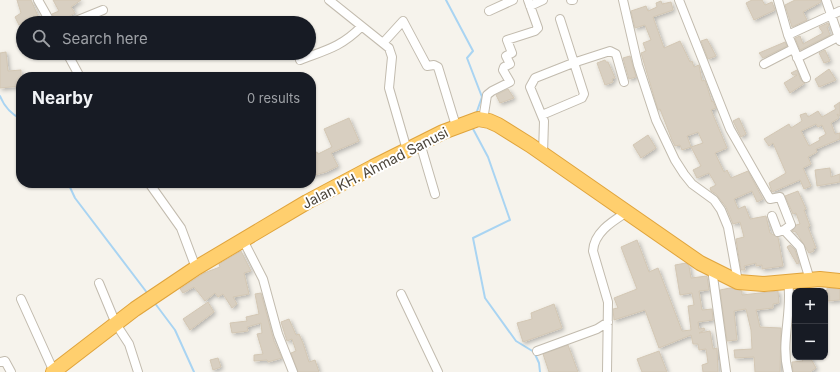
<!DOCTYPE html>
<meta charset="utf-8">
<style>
body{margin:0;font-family:Inter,sans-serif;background:#242831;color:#f1f3f6}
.controls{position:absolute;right:12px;bottom:12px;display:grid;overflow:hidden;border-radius:8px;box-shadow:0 1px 3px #0004}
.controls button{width:36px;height:36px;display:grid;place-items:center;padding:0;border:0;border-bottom:1px solid #363941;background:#171b24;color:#f1f3f6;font:20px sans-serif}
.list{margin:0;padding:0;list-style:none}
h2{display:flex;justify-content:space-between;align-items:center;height:52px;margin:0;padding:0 16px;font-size:17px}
h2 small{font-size:13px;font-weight:400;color:#9ea1a6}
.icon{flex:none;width:22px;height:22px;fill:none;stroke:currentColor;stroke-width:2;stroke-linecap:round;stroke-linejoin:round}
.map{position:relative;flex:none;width:840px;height:372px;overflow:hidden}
.search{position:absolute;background:#171b24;box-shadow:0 1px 3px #0004;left:16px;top:16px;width:300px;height:44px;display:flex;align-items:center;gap:10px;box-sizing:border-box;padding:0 14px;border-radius:22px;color:#9ea1a6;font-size:15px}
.panel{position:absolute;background:#171b24;box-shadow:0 1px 3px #0004;left:16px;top:72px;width:300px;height:116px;border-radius:16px}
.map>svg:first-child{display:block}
</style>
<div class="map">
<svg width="840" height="372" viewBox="0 0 840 372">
<defs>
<filter id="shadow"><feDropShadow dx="2" dy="2" stdDeviation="2" flood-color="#0004"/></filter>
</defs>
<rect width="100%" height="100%" fill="#f6f3ec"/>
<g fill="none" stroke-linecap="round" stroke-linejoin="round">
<!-- stream -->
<path stroke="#a9d4f2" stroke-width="2" d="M446 0 473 51 467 58 482 97 476 114
M0 96C4 106 11 114 21 119
M472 127 488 157 510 220 473 238 485 298 516 341 534 352 539 363 540 372
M68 183 75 198 148 294
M154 302 175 330 194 372"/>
</g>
<!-- building -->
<path fill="#d8cfc1" stroke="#d3c7b4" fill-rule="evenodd" filter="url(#shadow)" d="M17 0H31L38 16 42 23H45H23L19 25 15 17 21 13Z
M53 0H81L71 7 75 13 58 23 52 14 59 11Z
M752 0H762L765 5 772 2 775 10 754 20 746 3Z
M795 0H821V2L803 12 807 20 792 27 785 5Z
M661 1 662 4 671 2 673 10 653 17 664 48 680 41 690 62 692 61 694 67 699 65 702 81 705 80 712 102 713 101 716 108 711 110 727 148 715 153 724 172 727 170 731 178 748 171 763 199 757 202 752 191 734 199 738 209 745 206 750 219 766 216 770 233 778 237 783 266 762 269V265L756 266V263L744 266 745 270H741L736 239 744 237 740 222 733 224 726 207 716 194 711 191 710 188 716 185 709 173 697 178 693 170 701 166 691 147 703 143 698 132 687 136 691 147 682 150 680 145 675 146 672 140 660 109 658 110 641 53 646 51 643 43 651 40 645 25 635 28 631 11 646 6 648 11 657 7 656 3Z
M828 23 829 26 827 27 830 35 800 50 795 38 800 36 803 44 823 33 819 27Z
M707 39 716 56 708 59 701 41Z
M785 42 787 46 763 58 759 53Z
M825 50 830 61 824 63 819 53Z
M6 52 8 71 21 70V86L0 88V53Z
M630 56 636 77 629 79 623 58Z
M605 60 606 62H608L615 78 612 79 613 82 605 85 597 63Z
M829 69 836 80 819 87 815 79Z
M797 70 801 80 805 83 790 93 784 83 797 75H793L791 73Z
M508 89 514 98 500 103 496 95Z
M840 102V116L837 114 839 118 831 123 835 134 840 133V139L816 149 817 152 808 157 811 164 803 168 811 186 804 189 800 180 772 192 769 183 786 173 773 143 769 146 764 139 789 124 791 128 802 121 800 115 806 113 808 117 818 111 822 117 836 109 834 106ZM816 124 818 127 822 125 826 134 819 138 820 140 809 146 801 131Z
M349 118 359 141 331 153 338 166 326 172 311 176V154L317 152 318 154 332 147 324 129Z
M739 118 746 134 741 137 733 121Z
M648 135 656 148 641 158 633 145Z
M830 168 831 177 840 174V182L817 186 815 170Z
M798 191 806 209 804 210 810 226 808 227 816 248 813 249 814 251 809 253 796 232 792 231 796 225 800 224 796 213 793 214 785 196Z
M637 240 649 272 658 268 682 331 691 330 688 306 694 305 692 293 680 295 675 265 686 263 689 266 691 278 707 276 709 290 699 291 702 310 712 309 713 320 698 322 699 329 704 328 705 330 699 333 710 331 713 349 717 348 718 372H703L702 365 708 363 706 349 699 350 698 344H693L691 335 659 348 645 310 614 320 613 309 618 308 614 298 637 289 621 247Z
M790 245 795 250 799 263 797 264 787 247Z
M241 251 251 271 244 273 249 294 233 297 237 304 232 308 223 294 218 297 215 293 205 301 194 287 183 293 180 289 204 273 220 267 219 264Z
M730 288 742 291V295L778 291 779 303 773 304V308L756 310 760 327 781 328 780 372H755L754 357 735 358 734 350 752 349 751 330 746 309 734 311 737 340 727 341 720 290Z
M827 288 840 289V300L828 301 827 298H825V291H827Z
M261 293 274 341 282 358 268 362 267 360 254 361V355L263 354 257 334 262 333 261 323 247 327 248 331 232 333 230 323 247 321 246 317 259 314 255 294Z
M208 302 214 312 190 330 183 319Z
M554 304 562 328 523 342 517 323 532 319 531 313Z
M289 319 296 335 299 334 303 343 309 362 315 360 319 372H298L291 353 296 351 292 339 287 341 281 322Z
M568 345 578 372H549L543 354Z
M659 351 667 372H642L637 359Z
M800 357H810L816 368 810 372H793L792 362 803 361Z
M218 358 221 367 213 370 210 360Z"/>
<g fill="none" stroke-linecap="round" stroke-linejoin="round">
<!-- street casing -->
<g stroke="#c2bbae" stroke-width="10">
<path id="street" d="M38 0 51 23
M329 0 389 48 392 57 389 88 407 150
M571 0H573
M623 0 638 65 656 120 675 160 684 174 692 184 714 200 721 210 728 227 738 282
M679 0 730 129 770 199 780 197 791 225 784 230
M778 0 788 35 806 78
M826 0 840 41
M530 6 543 0
M489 11 513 0
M71 23 103 10
M788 35 840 11
M383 43 403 21 427 66 434 65 438 67 456 126
M67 53 80 77
M797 58 838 37
M300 60C326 50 341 47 361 27
M764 64 793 49
M542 115 582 98 584 94 560 19
M483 120 487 95 492 91 510 82 503 70 504 67 510 64 506 56 512 53 507 40 535 31 538 28 528 0
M420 143 435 194
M543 154 544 121 530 87 535 78 573 63 610 51 616 54 624 82
M149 183 181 228 196 268
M772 216 778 232 784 230 800 247 810 280
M243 240 263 279 278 334 293 372
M712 269 726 372
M99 283 116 324 129 344 138 372
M401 294 438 372
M21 299 54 372
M537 351 597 329 608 322
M0 362 5 361 11 372
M607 372 608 302 593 251C594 232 613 221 627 212
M788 372C780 341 793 312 788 281"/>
</g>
<!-- highway casing -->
<g stroke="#e0a43c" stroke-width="16">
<path id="highway" d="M53 372 135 309 196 268 307 202 373 167 443 132 478 119 489 121 498 125 530 145 700 263 738 282 764 284 820 279 840 281"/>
</g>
<!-- street -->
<use href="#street" stroke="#fff" stroke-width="8"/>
<!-- highway -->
<use href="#highway" stroke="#ffcf6e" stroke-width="14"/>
</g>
<g text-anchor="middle" stroke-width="4" stroke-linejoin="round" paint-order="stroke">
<!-- street labels -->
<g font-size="14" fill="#4b4439" stroke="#fff">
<text transform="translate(375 168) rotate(-27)" y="5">Jalan KH. Ahmad Sanusi</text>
</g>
</g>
</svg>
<div class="controls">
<button>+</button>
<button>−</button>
</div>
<div class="search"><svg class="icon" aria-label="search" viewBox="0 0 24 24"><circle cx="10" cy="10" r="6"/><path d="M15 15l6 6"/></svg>Search here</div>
<section class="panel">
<h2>Nearby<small>0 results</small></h2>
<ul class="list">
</ul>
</section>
</div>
